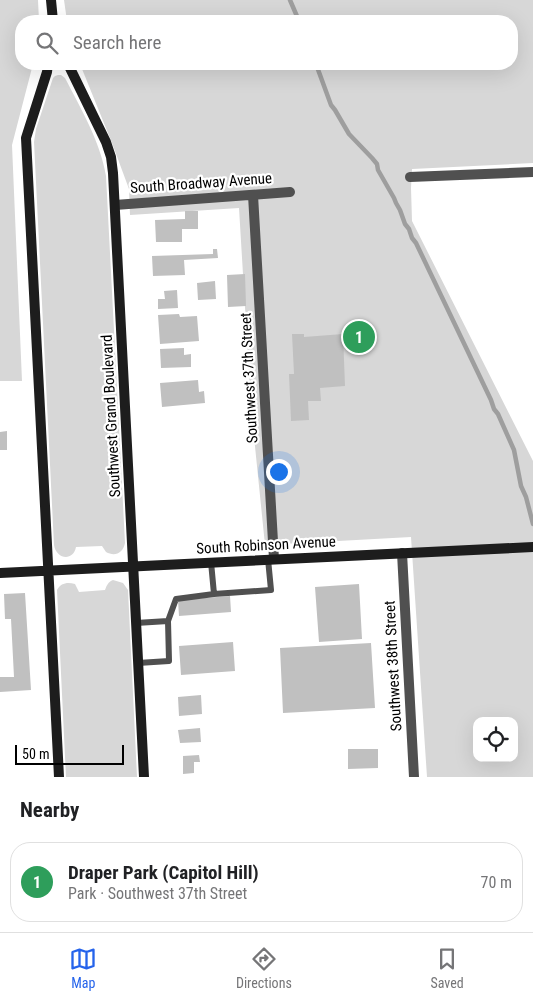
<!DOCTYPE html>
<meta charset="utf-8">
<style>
body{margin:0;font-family:"Roboto Condensed",sans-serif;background:#f2f2f2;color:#202124}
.controls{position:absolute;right:15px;bottom:15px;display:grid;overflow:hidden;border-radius:10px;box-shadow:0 5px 20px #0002}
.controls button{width:45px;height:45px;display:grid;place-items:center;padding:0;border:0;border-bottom:1px solid #e0e0e0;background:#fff;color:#202124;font:25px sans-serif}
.scale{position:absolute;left:15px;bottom:12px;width:109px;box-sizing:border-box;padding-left:5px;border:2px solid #000;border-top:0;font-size:14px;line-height:18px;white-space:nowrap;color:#000;-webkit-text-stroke:4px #fff;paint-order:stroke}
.you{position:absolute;left:278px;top:471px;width:18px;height:18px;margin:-12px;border:4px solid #fff;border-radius:50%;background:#1a73e8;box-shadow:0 0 0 8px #1a73e833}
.badge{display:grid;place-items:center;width:32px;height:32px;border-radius:50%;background:#2563eb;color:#fff;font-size:16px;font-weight:700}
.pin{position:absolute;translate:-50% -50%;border:2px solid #fff;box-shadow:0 1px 5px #0006}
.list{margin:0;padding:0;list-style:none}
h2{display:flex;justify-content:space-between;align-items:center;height:65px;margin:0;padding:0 20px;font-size:21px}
h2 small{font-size:16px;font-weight:400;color:#757577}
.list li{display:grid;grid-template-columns:32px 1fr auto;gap:15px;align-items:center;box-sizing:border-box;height:80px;margin:0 10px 10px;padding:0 10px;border:1px solid #e0e0e0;border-radius:20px}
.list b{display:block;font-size:19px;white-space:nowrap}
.list p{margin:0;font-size:16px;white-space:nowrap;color:#757577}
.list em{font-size:16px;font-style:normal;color:#757577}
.icon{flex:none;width:28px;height:28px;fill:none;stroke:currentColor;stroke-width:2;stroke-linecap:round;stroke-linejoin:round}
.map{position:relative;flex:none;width:533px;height:777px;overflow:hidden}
.search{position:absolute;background:#fff;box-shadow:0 5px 20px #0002;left:15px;right:15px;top:15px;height:55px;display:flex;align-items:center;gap:12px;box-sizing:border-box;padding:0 18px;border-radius:20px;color:#757577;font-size:19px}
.sheet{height:155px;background:#fff}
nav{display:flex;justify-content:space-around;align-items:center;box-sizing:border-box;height:70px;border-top:1px solid #e0e0e0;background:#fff;font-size:14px;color:#757577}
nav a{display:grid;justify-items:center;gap:2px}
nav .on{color:#2563eb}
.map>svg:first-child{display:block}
</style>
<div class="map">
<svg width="533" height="777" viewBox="0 0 533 777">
<rect width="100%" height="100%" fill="#fff"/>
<!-- green -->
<path fill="#d7d7d7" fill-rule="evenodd" d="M0 0H38L39 21H21V64H33L12 145 22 381H0Z
M64 0H533V163L412 169 411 188 412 221 533 461V777H427L411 537 265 545 251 407 239 208 130 215 129 189 112 143 80 64H512V21H67ZM477 721H514V758H477Z
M58 75H61L65 78C81 109 100 141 106 176L125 543C123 553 115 557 106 552L102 546 76 547C73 562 56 559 54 545L34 142 36 129 53 78 55 76Z
M113 580 123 583 128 590 137 777H66L57 590C61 583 67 582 75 584L79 592 105 590C107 585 108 582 113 580Z"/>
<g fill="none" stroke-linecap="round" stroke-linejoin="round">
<!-- stream -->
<path stroke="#9e9e9e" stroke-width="4.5" d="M290 0 299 21
M316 64 331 105 335 110 349 134 372 158 377 164 378 170 394 198 396 203 400 210 405 224 409 229 412 238 416 243 491 400 494 409 498 414 514 450 521 486 526 497 533 524"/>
</g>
<!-- building -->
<path fill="#c0c0c0" d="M185 211H198V229H182V242H156L155 220 185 219Z
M213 249H217L218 258 184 260 185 275 153 276 152 256 213 254Z
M245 274 246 306 228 307 227 275Z
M215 281 216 299 198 300 197 283Z
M177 290 178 308 158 309V299H165L164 291Z
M179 314 180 317 197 316 199 341 160 344 158 315Z
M292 334H304V337L343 334 345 386 320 388 321 401H308L309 420 291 421 289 374H294Z
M184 348V355L191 354V367L161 368 160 349Z
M198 380 199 392 204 391 205 403 162 407 160 383Z
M7 431V450H0V432Z
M359 584 362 639 319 642 315 587Z
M25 593 31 690 0 692V677H14L11 619H5L4 594Z
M230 596 231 612 179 616 178 600Z
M233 642 235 671 181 675 179 646Z
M371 643 375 708 283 713 280 648Z
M201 695 202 714 179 716 178 697Z
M200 728 201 742 180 743 178 730Z
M348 749H378V768L348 769Z
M199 755 200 762H194V773L183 774V756Z"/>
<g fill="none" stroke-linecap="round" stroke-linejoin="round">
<!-- lane -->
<path stroke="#505050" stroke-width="6" d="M214 594 271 590 268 559
M168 621 176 599 214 594 211 562
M136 623 168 621 169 661 138 663"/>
<!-- street -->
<path stroke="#505050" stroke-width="10" d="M410 177 533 172
M253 195 274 559
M115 205 290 192
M402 553 414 777"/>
<!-- secondary -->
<path stroke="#1d1d1d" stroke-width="10" d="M51 0 53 21
M48 64 47 72 26 138 59 777
M68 64 106 142 111 157 113 173 144 777
M0 573 533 547"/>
</g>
<g text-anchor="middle" stroke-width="4.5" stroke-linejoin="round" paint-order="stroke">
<!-- street labels -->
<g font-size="15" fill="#000" stroke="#fff">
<text transform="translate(201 183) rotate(-4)" y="5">South Broadway Avenue</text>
<text transform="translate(249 378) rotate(-93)" y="5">Southwest 37th Street</text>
<text transform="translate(111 416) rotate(-93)" y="5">Southwest Grand Boulevard</text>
<text transform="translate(266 545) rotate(-3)" y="5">South Robinson Avenue</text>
<text transform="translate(393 666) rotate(-93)" y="5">Southwest 38th Street</text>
</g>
</g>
</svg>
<div class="controls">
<button><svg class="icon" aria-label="locate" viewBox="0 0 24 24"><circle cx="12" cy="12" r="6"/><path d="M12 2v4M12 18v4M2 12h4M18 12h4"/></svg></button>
</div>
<div class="scale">50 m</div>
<div class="you"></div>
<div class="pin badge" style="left:359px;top:337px;background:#2e9e5b">1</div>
<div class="search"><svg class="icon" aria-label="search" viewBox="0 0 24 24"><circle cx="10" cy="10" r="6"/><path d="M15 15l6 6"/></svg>Search here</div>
</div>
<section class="sheet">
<h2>Nearby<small></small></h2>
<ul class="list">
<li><span class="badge" style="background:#2e9e5b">1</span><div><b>Draper Park (Capitol Hill)</b><p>Park · Southwest 37th Street</p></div><em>70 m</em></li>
</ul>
</section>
<nav>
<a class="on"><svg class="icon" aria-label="map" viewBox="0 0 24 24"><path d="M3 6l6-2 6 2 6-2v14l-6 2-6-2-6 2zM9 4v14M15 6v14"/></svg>Map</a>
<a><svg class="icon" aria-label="directions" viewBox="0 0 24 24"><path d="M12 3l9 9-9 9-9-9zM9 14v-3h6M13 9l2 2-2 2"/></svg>Directions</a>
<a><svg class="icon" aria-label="saved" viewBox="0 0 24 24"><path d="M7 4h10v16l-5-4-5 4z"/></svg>Saved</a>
</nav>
